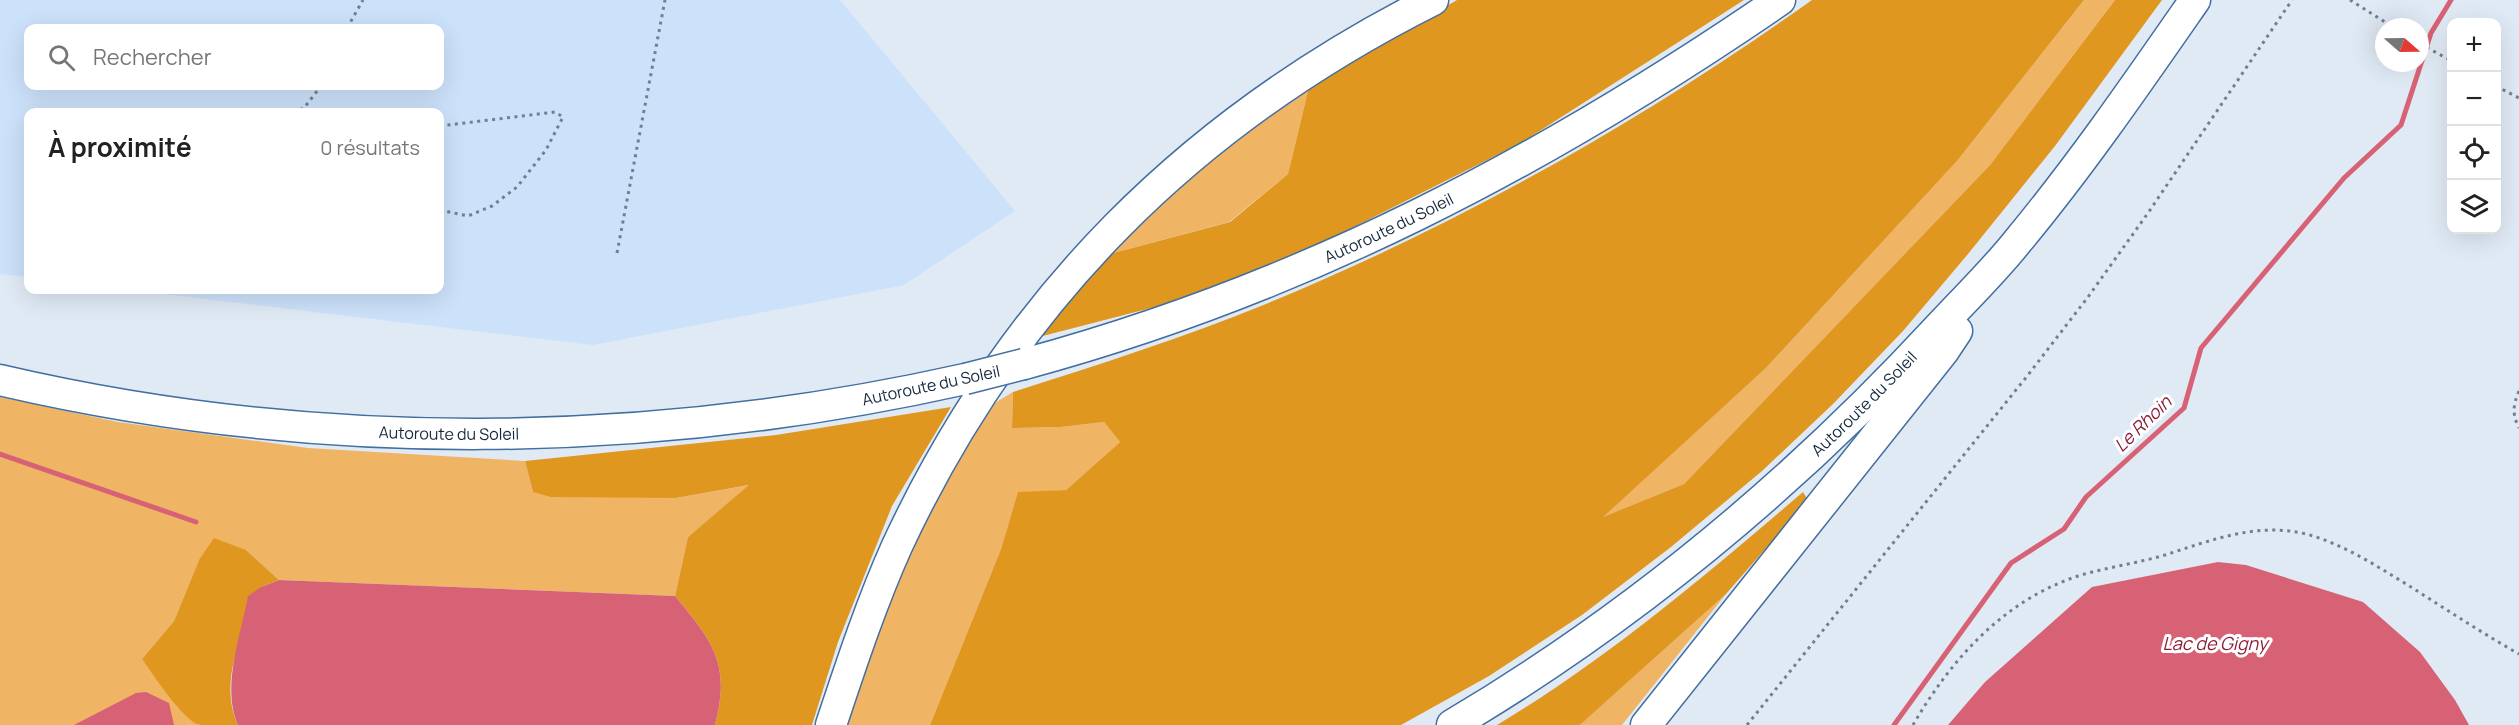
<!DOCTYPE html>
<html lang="fr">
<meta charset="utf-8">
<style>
body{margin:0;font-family:Manrope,sans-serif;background:#f6f6f6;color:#222}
.controls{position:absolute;right:18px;top:18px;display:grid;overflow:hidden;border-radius:12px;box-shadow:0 6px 24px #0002}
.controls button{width:54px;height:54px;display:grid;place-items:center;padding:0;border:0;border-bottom:2px solid #e0e0e0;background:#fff;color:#222;font:30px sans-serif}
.compass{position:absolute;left:2375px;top:18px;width:54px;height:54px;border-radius:50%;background:#fff;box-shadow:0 6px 24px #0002;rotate:110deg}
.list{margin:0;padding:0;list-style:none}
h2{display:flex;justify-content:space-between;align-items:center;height:78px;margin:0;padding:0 24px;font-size:26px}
h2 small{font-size:20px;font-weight:400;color:#767676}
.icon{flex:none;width:33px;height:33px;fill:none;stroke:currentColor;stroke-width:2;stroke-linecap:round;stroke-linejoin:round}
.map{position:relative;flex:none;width:2519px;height:725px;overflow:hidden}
.search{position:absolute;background:#fff;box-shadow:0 6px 24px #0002;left:24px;top:24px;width:420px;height:66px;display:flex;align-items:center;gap:15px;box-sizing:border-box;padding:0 21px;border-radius:12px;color:#767676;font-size:22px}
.panel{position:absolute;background:#fff;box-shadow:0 6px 24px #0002;left:24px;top:108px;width:420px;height:186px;border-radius:12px}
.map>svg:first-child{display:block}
</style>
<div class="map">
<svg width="2519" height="725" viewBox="0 0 2519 725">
<rect width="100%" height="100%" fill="#e0eaf5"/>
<!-- built -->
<path fill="#cce1fa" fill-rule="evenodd" d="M0 0H840L1015 211 904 285 593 345 130 290H440V112H28V277L0 274ZM28 28H440V86H28Z"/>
<!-- green -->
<path fill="#f0b465" d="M2084 0H2115L1990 165 1684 484 1601 518 1766 368 1957 161Z
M1309 87 1288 174 1229 222 1106 255 1158 198 1293 96Z
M1013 392 1012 428 1061 427 1104 422 1120 442 1066 490 1018 493 1001 549 930 725H845L857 682 900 573 941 482 988 407Z
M0 397 118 422 308 448 525 461 533 492 676 498 750 485 688 537 675 596 279 580 246 550 199 560 174 621 142 659 192 720 199 725H0Z
M1726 594 1622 725H1580Z"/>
<!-- forest -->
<path fill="#e09720" d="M1457 0H1744L1521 143 1332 238 1182 300 1035 338 1106 255 1230 222 1288 174 1309 87Z
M1812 0H2084L1957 161 1766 368 1603 517 1684 484 1990 165 2115 0H2162L2055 146 1968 254 1903 331 1833 404 1762 471 1671 547 1582 615 1489 676 1401 725H930L1001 549 1018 492 1066 490 1120 442 1104 422 1061 427 1012 428 1013 392C1097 365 1183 338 1266 304 1458 225 1642 121 1812 0Z
M951 407 892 506 838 642 812 725H715C731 663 713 642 675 596L688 537 749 485 676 498 551 497 533 492 525 461 776 435Z
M1803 492 1808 500 1726 594 1580 725H1497C1607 659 1706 575 1803 492Z
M214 538 246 550 279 580 261 587C245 628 217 680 238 725 226 725 211 725 200 725 184 722 152 673 142 659L174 621 199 560Z"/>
<!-- water -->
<path fill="#d86275" d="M2218 562 2246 565 2363 602 2420 652 2455 700 2469 725H1948L1985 682 2092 587Z
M279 580 675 596C713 642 731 663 715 725H238C221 688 241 634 248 596L261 587Z
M146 692 169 703 174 725H74L136 693Z"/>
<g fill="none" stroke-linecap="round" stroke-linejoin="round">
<!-- stream -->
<path stroke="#d86275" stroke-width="5" d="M0 454 196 522
M1894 725 2011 563 2064 529 2086 497 2184 408 2201 348 2344 178 2401 125 2431 33 2451 0"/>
<!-- motorway casing -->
<g stroke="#426ea0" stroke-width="33">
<g id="motorway">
<path id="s1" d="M1024 364C1302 289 1544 162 1780 0"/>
<path id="s2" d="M0 380C318 454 647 450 965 379"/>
<path d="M831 725C851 665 871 604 897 546 1012 299 1190 122 1433 0"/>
<path id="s3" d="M1452 725C1636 616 1794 484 1939 327 1965 299 1993 272 2017 242 2081 165 2138 82 2195 0"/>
<path d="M1646 725 1943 352 1957 331"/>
</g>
</g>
<!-- path -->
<path stroke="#718090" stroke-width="3" stroke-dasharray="3 4.5" stroke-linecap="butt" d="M2350 0 2393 27
M347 28 363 0
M2420 44 2452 61
M2496 86 2519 98
M293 112 304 108 321 86
M440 126 555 112 563 117 546 150 517 187 492 206 468 216 440 210
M617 253 665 0
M2519 391C2513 405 2512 414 2519 428
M1747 725 2028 375 2088 297 2148 213 2292 0
M1913 725C1952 658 2005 599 2081 575 2109 567 2138 563 2165 555 2212 540 2257 522 2306 534 2344 544 2378 567 2411 587 2447 610 2482 633 2519 654"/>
<!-- motorway -->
<use href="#motorway" stroke="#fff" stroke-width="30"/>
<!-- motorway-bridge casing -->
<g stroke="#426ea0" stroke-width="33" stroke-linecap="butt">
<path id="motorway-bridge" d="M965 379 1024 364"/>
</g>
<!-- motorway-bridge -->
<use href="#motorway-bridge" stroke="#fff" stroke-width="30"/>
</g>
<g text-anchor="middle" stroke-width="6" stroke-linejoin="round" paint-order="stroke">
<!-- street labels -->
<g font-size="16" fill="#14273c" stroke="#fff">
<text dy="6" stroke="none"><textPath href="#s1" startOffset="390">Autoroute du Soleil</textPath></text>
<text transform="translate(931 385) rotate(-12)" y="6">Autoroute du Soleil</text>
<text dy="6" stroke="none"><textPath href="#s3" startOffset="524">Autoroute du Soleil</textPath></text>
<text dy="6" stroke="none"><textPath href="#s2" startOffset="453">Autoroute du Soleil</textPath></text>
</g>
<!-- water labels -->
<g font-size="18" font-style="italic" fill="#8b1f39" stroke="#fff">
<text transform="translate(2143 424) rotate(-44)" y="6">Le Rhoin</text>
<text x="2215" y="650">Lac de Gigny</text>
</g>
</g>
</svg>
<div class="controls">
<button>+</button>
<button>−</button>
<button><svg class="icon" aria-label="locate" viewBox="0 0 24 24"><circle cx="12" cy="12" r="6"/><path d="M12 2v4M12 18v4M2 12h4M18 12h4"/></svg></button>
<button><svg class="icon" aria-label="layers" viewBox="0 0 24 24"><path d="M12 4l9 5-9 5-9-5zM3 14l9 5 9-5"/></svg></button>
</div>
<svg class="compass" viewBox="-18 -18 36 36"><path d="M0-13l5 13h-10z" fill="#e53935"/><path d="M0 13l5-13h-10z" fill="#767676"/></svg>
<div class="search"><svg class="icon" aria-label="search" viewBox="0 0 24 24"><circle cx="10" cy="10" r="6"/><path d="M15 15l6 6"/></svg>Rechercher</div>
<section class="panel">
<h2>À proximité<small>0 résultats</small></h2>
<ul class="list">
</ul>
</section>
</div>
